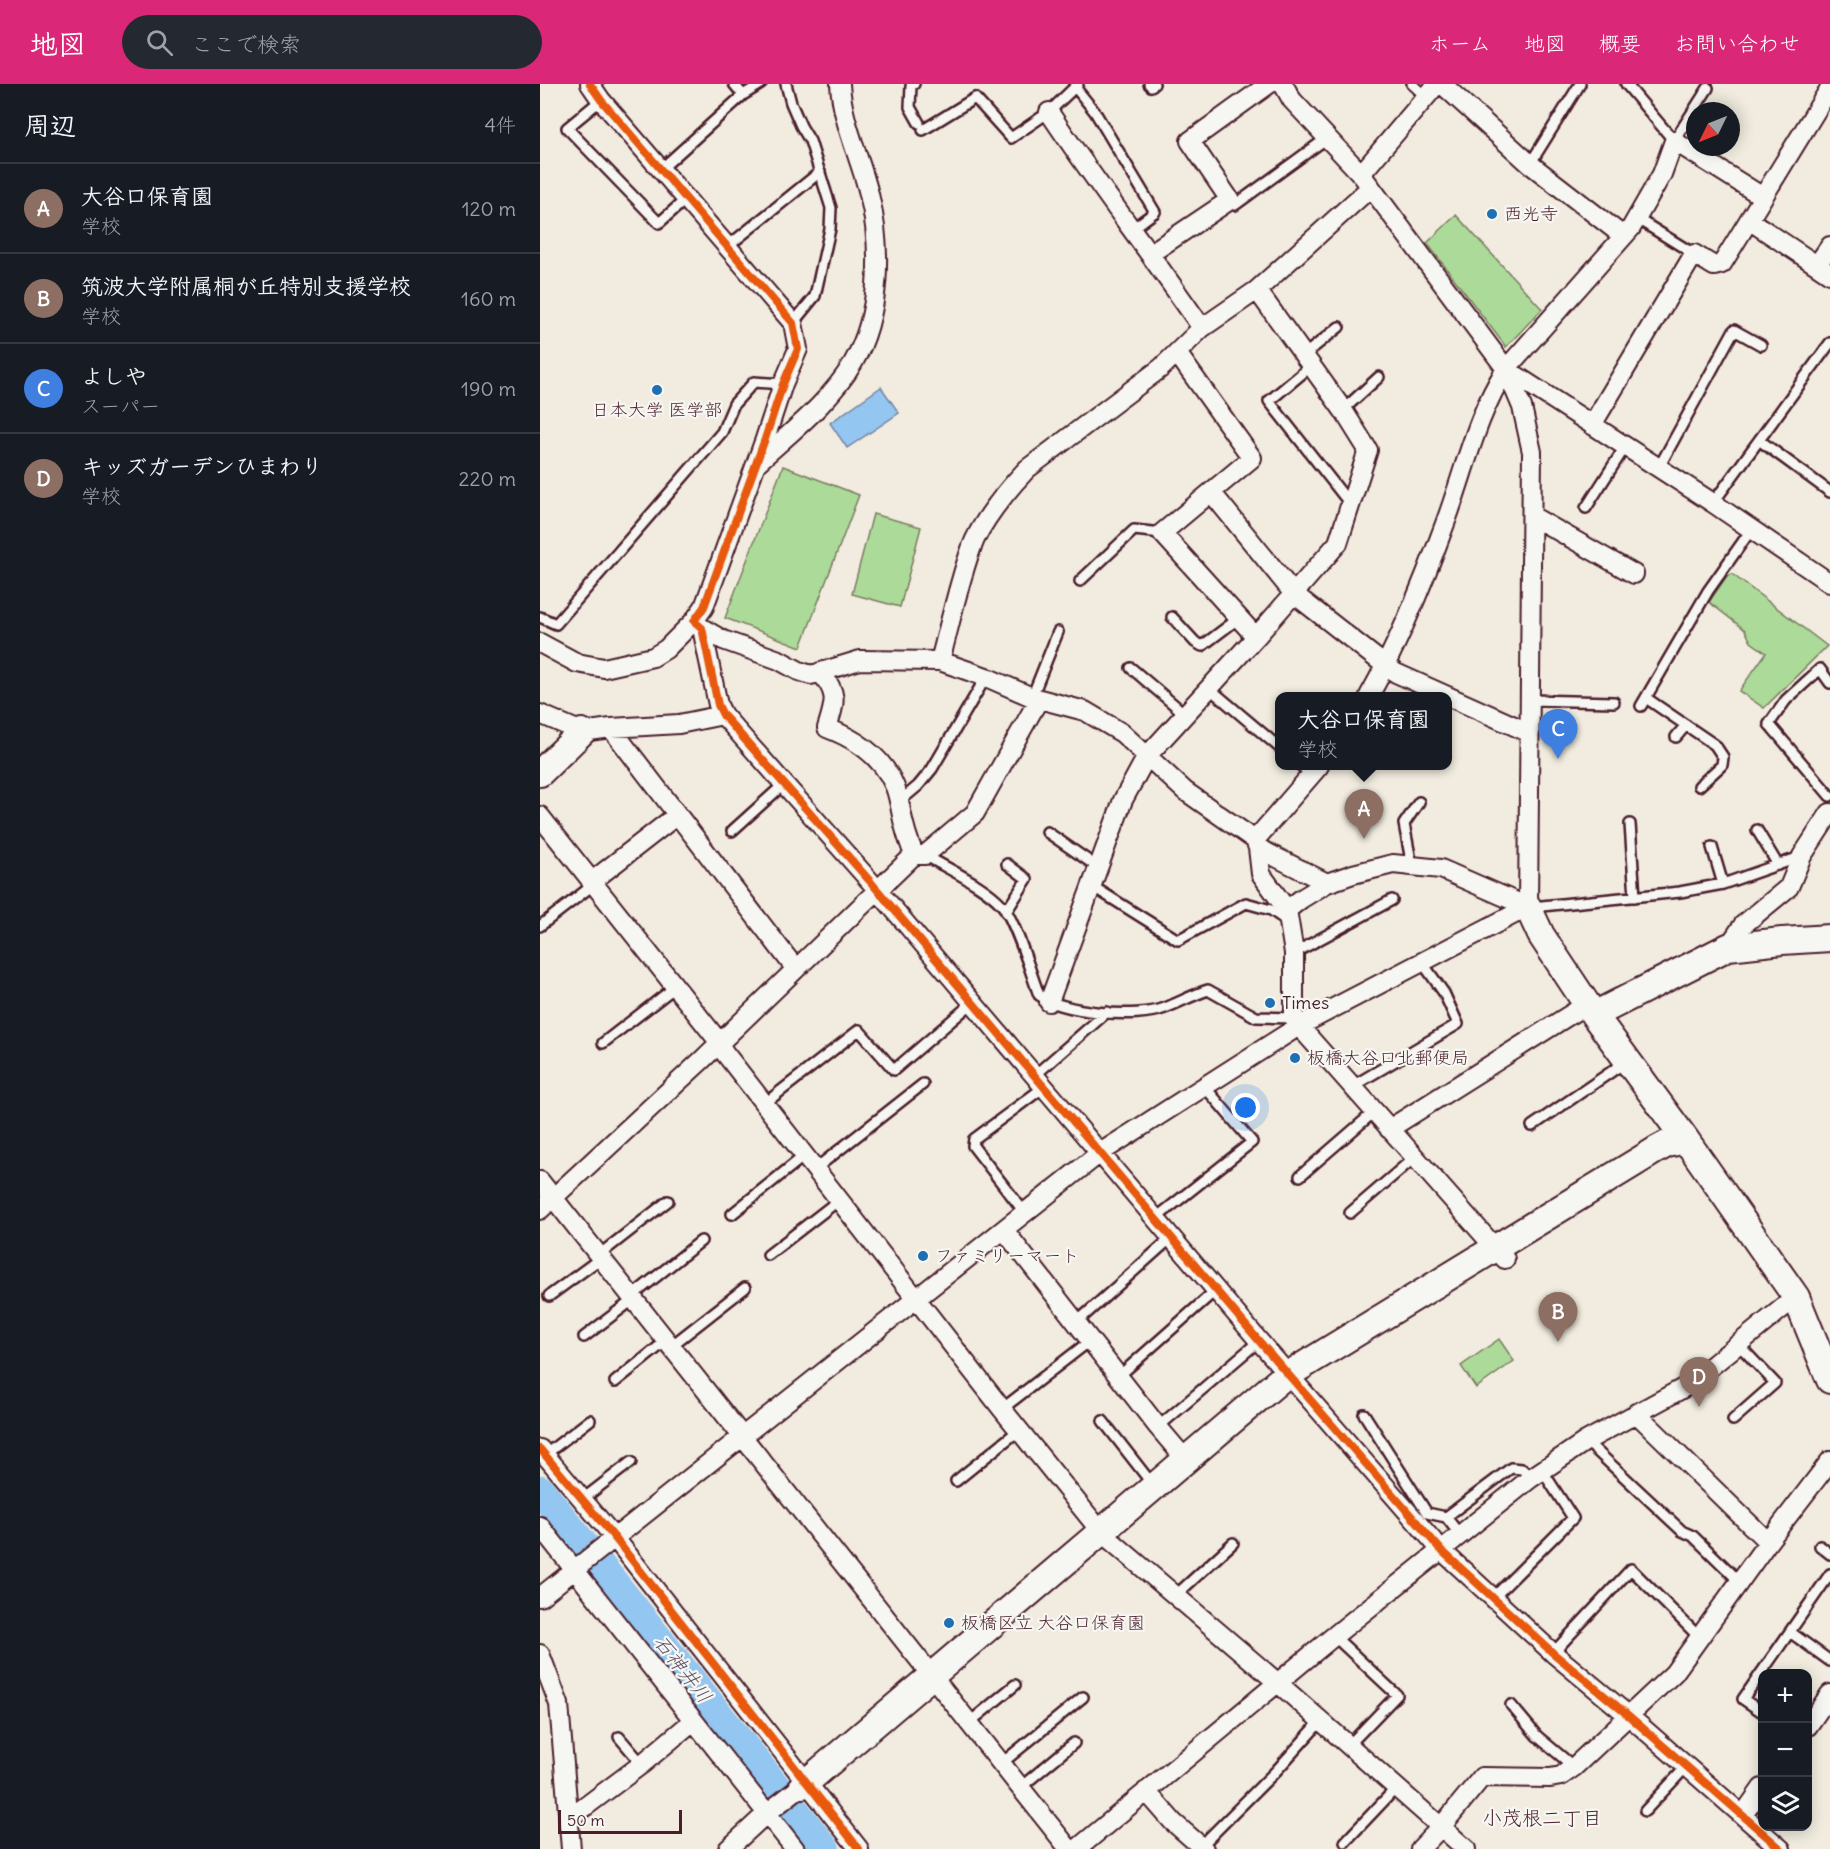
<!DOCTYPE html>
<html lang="ja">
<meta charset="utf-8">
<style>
body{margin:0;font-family:Delius,"Klee One",sans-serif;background:#242831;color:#f1f3f6}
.controls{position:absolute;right:18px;bottom:18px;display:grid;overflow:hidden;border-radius:12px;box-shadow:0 3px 15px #0003}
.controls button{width:54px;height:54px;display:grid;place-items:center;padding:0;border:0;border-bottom:2px solid #363941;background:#171b24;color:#f1f3f6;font:30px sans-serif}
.compass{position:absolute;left:1146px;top:18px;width:54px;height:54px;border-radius:50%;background:#171b24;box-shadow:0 3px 15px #0003;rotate:227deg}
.scale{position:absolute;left:18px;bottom:15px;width:124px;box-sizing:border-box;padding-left:6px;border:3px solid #4a1f2b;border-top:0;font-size:16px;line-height:21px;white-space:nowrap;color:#4a1f2b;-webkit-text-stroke:4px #f6f6f2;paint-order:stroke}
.you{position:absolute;left:706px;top:1024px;width:21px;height:21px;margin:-15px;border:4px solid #fff;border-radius:50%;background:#1a73e8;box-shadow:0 0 0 9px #1a73e833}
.badge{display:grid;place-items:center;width:39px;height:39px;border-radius:50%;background:#db2777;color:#fff;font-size:20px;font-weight:700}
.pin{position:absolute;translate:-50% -50px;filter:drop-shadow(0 2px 3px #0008)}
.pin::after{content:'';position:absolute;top:32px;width:21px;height:18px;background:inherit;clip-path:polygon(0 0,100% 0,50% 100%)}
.popup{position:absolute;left:735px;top:608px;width:177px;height:78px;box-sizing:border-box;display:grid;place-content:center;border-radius:12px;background:#171b24;filter:drop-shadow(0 2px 4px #0005);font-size:20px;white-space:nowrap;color:#9ea1a6}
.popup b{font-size:22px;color:#f1f3f6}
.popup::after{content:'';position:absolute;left:50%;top:100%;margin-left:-12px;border:12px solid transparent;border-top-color:#171b24}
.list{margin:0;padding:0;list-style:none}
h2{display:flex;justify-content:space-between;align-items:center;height:78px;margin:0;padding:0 24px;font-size:26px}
h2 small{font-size:20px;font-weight:400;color:#9ea1a6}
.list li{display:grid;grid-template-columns:39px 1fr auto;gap:18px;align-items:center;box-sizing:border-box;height:90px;padding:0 24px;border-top:2px solid #363941}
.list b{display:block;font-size:22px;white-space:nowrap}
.list p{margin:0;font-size:20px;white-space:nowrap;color:#9ea1a6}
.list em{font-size:20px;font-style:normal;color:#9ea1a6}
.icon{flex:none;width:33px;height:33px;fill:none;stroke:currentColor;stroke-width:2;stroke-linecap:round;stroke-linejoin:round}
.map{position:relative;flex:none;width:1290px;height:1765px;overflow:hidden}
header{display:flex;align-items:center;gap:36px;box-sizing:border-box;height:84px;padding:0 30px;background:#db2777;color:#fff}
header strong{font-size:28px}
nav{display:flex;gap:33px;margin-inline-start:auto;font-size:21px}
.search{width:420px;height:54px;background:#242831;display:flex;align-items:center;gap:15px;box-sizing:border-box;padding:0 21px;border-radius:33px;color:#9ea1a6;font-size:22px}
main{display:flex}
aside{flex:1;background:#171b24}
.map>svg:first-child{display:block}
</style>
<header>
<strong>地図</strong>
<div class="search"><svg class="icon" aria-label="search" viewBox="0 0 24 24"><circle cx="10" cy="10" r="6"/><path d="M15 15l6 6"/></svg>ここで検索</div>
<nav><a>ホーム</a><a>地図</a><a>概要</a><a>お問い合わせ</a></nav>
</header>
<main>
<aside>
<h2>周辺<small>4件</small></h2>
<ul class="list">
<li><span class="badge" style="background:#8d6e63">A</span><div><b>大谷口保育園</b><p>学校</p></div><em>120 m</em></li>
<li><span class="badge" style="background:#8d6e63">B</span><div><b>筑波大学附属桐が丘特別支援学校</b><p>学校</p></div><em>160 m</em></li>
<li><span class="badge" style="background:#3f7fe0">C</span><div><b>よしや</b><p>スーパー</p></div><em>190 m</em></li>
<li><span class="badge" style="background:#8d6e63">D</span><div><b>キッズガーデンひまわり</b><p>学校</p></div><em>220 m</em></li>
</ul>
</aside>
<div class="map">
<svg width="1290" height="1765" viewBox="0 0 1290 1765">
<rect width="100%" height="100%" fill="#f1ecdf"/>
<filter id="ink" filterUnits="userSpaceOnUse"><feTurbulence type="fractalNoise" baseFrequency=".0167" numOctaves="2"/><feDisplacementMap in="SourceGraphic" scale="12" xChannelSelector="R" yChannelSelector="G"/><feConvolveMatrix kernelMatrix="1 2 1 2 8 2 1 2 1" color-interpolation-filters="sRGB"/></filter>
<g filter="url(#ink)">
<!-- green -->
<path fill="#acda99" stroke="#7b7c62" stroke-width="1.5" d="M916 131 1002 225 966 263 887 159Z
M243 382 319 411 261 563 185 534Z
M333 430 381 443 360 523 312 510Z
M1192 490 1287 562 1224 624 1199 607 1226 569 1211 558 1205 546 1169 518 1187 492Z
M959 1255 974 1277 936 1304 921 1282Z"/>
<!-- water -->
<path fill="#93c6f0" stroke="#7683a1" stroke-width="1.5" d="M341 303 359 329 307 364 290 339Z"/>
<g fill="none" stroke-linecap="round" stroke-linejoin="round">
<!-- river -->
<path stroke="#93c6f0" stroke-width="30" d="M0 1406 285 1765"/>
<!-- lane casing -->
<g stroke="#4a1f2b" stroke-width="14">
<path id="lane" d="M194 0 203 11
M246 0 251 19 261 42 270 57 291 124 290 145 275 212 253 239
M374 0 371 2 370 23 379 39
M609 0 611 2 614 0
M872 0 886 13
M1086 0 1134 57 1168 4
M535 3 555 28 615 128 592 145
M61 16 27 44 119 139 145 116
M383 46 435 14 471 54 509 28 538 0
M990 80 1040 0
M120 86 203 11 221 0
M690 116 695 121 787 54
M1096 134 1154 170
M187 163 280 88
M764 271 799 243
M771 282 729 317 810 420
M803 326 839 293
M1219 356 1290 408
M1118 385 1194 246 1221 261
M1173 419 1290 259
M1046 424 1085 363
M540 497 594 446 622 449
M0 533 16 540 182 348 194 320 214 298 243 300
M632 533 655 558 662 562 699 534
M591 584 645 630
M1290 599 1280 585 1246 616 1229 640 1290 712
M669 604 740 664
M492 613 518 548
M1106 614 1175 661 1183 673 1182 681 1159 702
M990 616 1074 618
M1101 622 1168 507 1211 446
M1136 653 1146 641
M761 682 771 690
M359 718 378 702 392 685 446 593
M1090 740 1095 813
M1217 746 1238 781
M192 747 244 700
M507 748 559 784
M1172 763 1183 800
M385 771C409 786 444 801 462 821 475 836 491 890 499 911 523 929 597 935 625 924 640 918 653 911 668 906L716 933 754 934
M872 782 864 740 879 718
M552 802 638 856 706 819 731 826 747 837
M992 823 1140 808 1183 800 1260 773
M466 828 487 795 467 780
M0 842 53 801
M754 869 852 816
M63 959 135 903
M494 992 567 928
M811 1003 918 940 904 909 882 878
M224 1020 319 946 354 986 432 919
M992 1042 1087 977
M275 1085 383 1000
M760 1092 834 1028
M485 1129 433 1062 434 1055 504 1003
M810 1129 875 1073
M192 1130 264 1072
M616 1134 712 1058 664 1002
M59 1171 128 1117
M228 1171 299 1116
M9 1212 61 1174
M92 1212 161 1157
M537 1238 632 1153
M44 1253 94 1215
M131 1262 205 1204
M579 1292 676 1206
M75 1298 127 1256
M462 1325 551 1256
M824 1330 887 1429 906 1433
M1193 1336 1235 1299 1198 1260
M563 1337 613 1401
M618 1343 719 1257
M1046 1357 1142 1447 1153 1452 1200 1498
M6 1370 50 1336
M416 1397 479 1346
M43 1415 91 1378
M920 1451 906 1433 971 1384 982 1385 991 1394
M1280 1462 1290 1470
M635 1512 693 1459
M953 1514 1033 1434 1002 1386
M1250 1548 1290 1577
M794 1552 857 1611 808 1662
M1013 1569 1091 1485 1160 1554
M971 1621 997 1652 1034 1683
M1222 1628 1203 1615 1290 1490
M430 1638 475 1601
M79 1653 102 1680
M462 1679 543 1613
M481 1703 534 1659
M1105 1727 1146 1683
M805 1758 856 1704
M660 1763 736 1687 780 1638"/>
</g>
<!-- street casing -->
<g stroke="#4a1f2b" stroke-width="22">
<path id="street" d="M50 0 61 16 253 239 258 265 243 300 225 355 164 523 154 537 162 544 178 621 183 631 329 796 719 1257 901 1466 1013 1569 1089 1632 1241 1765
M743 0 752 16 821 90 966 285 982 323 992 368 988 823
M902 0 990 80 1083 152
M509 28C558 102 612 171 662 244
M821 90 897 0
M1209 136 1290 190
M611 169 690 116 650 57 729 0
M1277 181 1290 162
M637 269 712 374 622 449 716 553
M966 285 1173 419 1290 499
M1052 341 1154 170 1174 182 1182 180 1290 4
M218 378C251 348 290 318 313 279 341 231 342 163 329 110 320 73 302 38 300 0
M671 408 754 510 846 582 856 589 990 649
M992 432 1094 490
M162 544 183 556 239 576 259 587 271 591 320 576 400 577 446 593 492 613 545 627 582 649 645 707 715 756 718 764 787 799 813 790 853 780 901 785 988 823
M0 559 37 579 64 584 113 573 126 565 154 537
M400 577C410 540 418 501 431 465 440 439 468 405 487 385L621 284 662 244 717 206 831 103
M280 588C299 610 295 618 287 644 316 655 343 673 355 703 360 716 361 731 365 744 367 753 371 762 374 771
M829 612C860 557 884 497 906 437 925 386 936 332 966 285L1091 144 1122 90 1134 57 1223 113
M0 630 42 648 71 644 139 640 183 631
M71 644 255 884
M0 732 176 954 184 968 462 1325 562 1449 738 1599 926 1765
M715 756 779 682
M718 764 721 790 747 826 754 869V934L759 942 965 1175
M51 798 137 731
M747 826 761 815 787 799
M1188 863 1203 841 1249 803 1262 772 1290 729
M509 918 583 716 607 672 716 553 798 459 828 366 803 326 717 206
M849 1045 1047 920
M0 1097 529 1765
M0 1126 163 975 374 771H385L435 729 499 615
M464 1146 618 1343 646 1376
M1096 1329 1228 1458
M0 1365 74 1453 319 1765
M0 1442 255 1765
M0 1513 560 1069 759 942 988 823
M0 1570 19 1620 31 1765
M1268 1642 1290 1610
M606 1707 633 1738 664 1765
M1203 1731 1222 1704
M30 1734 102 1680 153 1637
M188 1765 227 1729 263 1701
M537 1765 794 1552 991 1394 1046 1357 1147 1302 1256 1213
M880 1765 901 1743 942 1693 1010 1694 1021 1692 1034 1683 1134 1589 1228 1458 1290 1377"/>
</g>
<!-- secondary casing -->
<g stroke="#4a1f2b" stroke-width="30">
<path id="secondary" d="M0 689 42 648
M988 823 1001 851 1054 931 1146 1056 1256 1213 1290 1296
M1054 931 1188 863 1242 857 1290 854
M263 1701 741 1295 1116 1066 1127 1060 1146 1056"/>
</g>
<!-- lane -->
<use href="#lane" stroke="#f6f6f2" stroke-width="9"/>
<!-- street -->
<use href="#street" stroke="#f6f6f2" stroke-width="18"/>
<!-- secondary -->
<use href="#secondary" stroke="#f6f6f2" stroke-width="26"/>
<!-- cycleway casing -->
<g stroke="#f6f6f2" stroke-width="11">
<path id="cycleway" d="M50 0 61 16 253 239 258 265 243 300 225 355 164 523 154 537 162 544 178 621 183 631 329 796 719 1257 901 1466 1013 1569 1089 1632 1241 1765
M0 1365 74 1453 319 1765"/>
</g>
<!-- cycleway -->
<use href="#cycleway" stroke="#e8590c" stroke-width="8"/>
</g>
</g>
<!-- markers -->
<g fill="#1f6fb2" stroke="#f6f6f2" stroke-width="2">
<circle cx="952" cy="130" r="6"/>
<circle cx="117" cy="306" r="6"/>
<circle cx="730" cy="919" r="6"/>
<circle cx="755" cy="974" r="6"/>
<circle cx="383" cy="1172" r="6"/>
<circle cx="409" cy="1539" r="6"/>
</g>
<g text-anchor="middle" stroke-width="4.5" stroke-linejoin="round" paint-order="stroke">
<!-- poi labels -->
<g font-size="18" fill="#4a1f2b" stroke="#f6f6f2" text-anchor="start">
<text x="964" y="136">西光寺</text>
<text x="117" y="332" text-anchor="middle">日本大学 医学部</text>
<text x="742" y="925">Times</text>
<text x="767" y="980">板橋大谷口北郵便局</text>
<text x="395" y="1178">ファミリーマート</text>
<text x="421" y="1545">板橋区立 大谷口保育園</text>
</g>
<!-- water labels -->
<g font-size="20" font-style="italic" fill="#605166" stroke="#f6f6f2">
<text transform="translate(143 1585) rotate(52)" y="7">石神井川</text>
</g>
<!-- neighbourhood labels -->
<g font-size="20" fill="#4a1f2b" stroke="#f6f6f2">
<text x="1002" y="1741">小茂根二丁目</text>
</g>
</g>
</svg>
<div class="controls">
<button>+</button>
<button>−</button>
<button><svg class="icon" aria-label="layers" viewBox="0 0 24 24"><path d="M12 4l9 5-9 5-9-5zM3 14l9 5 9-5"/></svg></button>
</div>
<svg class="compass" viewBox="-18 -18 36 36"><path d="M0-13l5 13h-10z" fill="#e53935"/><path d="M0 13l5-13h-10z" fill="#9ea1a6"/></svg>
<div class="scale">50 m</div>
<div class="you"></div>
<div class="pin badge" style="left:824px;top:755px;background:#8d6e63">A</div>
<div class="popup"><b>大谷口保育園</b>学校</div>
<div class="pin badge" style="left:1018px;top:1258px;background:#8d6e63">B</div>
<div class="pin badge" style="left:1018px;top:675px;background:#3f7fe0">C</div>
<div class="pin badge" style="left:1159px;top:1323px;background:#8d6e63">D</div>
</div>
</main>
